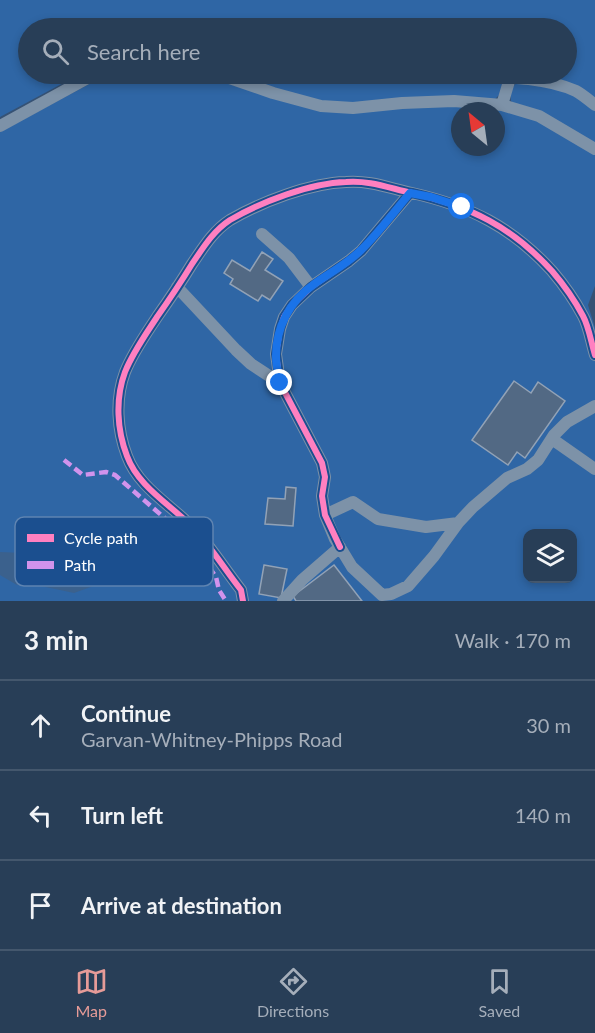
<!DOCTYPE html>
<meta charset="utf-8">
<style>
body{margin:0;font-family:Lato,sans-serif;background:#30455d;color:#f1f3f6}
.controls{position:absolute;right:18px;bottom:18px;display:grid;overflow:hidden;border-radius:12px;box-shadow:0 3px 9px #0003}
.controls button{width:54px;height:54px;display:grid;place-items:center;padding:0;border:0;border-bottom:2px solid #44576d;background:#283e57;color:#f1f3f6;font:30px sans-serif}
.compass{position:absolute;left:451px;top:102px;width:54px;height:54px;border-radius:50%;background:#283e57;box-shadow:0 3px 9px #0003;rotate:331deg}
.stop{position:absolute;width:18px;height:18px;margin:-14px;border:4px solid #1a73e8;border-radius:50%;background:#fff}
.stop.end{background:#1a73e8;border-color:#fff;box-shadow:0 2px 6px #0008}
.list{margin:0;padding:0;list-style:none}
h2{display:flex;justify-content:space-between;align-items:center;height:78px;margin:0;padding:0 24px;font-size:26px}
h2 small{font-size:20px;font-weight:400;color:#a5aeba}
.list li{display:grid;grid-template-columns:39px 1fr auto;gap:18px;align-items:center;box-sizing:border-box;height:90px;padding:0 24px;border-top:2px solid #44576d}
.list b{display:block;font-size:22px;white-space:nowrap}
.list p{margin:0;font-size:20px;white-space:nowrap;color:#a5aeba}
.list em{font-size:20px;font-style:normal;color:#a5aeba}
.icon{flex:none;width:33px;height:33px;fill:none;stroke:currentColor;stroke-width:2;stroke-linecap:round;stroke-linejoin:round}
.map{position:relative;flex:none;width:595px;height:601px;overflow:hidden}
.search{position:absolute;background:#283e57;box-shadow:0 3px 9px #0003;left:18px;right:18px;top:18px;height:66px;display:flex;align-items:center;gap:15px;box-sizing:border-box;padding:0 21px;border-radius:33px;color:#a5aeba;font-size:22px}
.sheet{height:348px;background:#283e57}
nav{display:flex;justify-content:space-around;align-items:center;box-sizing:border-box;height:84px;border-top:2px solid #44576d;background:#283e57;font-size:16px;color:#a5aeba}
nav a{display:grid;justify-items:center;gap:3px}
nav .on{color:#e69b98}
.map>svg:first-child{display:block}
</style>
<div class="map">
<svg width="595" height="601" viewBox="0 0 595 601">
<rect width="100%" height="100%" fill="#365274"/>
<!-- green -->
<path fill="#2f66a5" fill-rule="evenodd" d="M0 0H595V98L498 74H566V28H28V74H80L0 117Z
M108 74H195L273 97 310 107 437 106 504 109 536 119 560 135 595 154V286L588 305 595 328V601H0V132ZM460 111H496V147H460ZM528 534H572V578H528Z
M317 74H389L447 79 499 80 502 84 501 93 495 99 339 104 321 102 242 79Z
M518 82 569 92 595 107V146L514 104 511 101C510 93 511 87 518 82Z"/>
<!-- water -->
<path fill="#3b618d" d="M90 526 110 539 114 550 112 566 99 584 74 593 41 586 17 585 0 575V552L47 554C63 531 62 530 90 526Z"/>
<!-- building -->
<path fill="#526984" stroke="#92a2b6" stroke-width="1.5" d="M262 252 273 259 265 270 283 281 270 300 262 295 258 301 230 284 233 279 224 273 232 260 250 271Z
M514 381 531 393 538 382 565 401 525 458 517 452 508 465 472 440Z
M286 487 296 488 293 526 265 524 268 498 285 499Z
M264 565 287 569 281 598 259 594Z
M334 565 362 601H296L293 596Z"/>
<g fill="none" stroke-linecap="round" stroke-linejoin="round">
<!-- minor -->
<path stroke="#7d92a8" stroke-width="12" d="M218 74 273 93 321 106 353 108 402 103 454 101 502 105 539 116 595 149
M431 74C477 79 534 72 576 91 583 95 589 100 595 105
M233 77 271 74
M502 105 510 78
M0 126 95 74
M410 193 361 251 349 261 311 287 292 305 284 317 280 329 276 354 280 383 322 463 325 477 322 496 325 515 335 539 352 567 382 595 391 594 408 586 434 556 458 523 473 507 507 478 527 469 538 460 554 435 567 422 595 406
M262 234 289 258 311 287
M177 287 236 350 251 364 280 383
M552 439 595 469
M325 515 353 502 378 519 426 527 458 523
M243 601 241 590C226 571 213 550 197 532 175 507 139 489 127 456 117 430 115 399 125 372 133 352 146 334 157 317 169 300 181 282 192 264 203 248 213 231 230 220 261 202 310 183 346 182 369 180 389 188 412 193 470 206 512 227 552 271 564 285 574 299 583 316 589 327 591 342 595 355
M283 601 302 580 340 547"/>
<!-- quiet -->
<path stroke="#d193ec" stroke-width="4.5" stroke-dasharray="9 4.5" stroke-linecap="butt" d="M64 460 83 475 106 472 115 475 190 540 216 577 219 590 226 601"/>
<!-- cycleway casing -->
<g stroke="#1b4f8f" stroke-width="10">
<path id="cycleway" d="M340 547 325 515 322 496 325 477 322 463 280 383 276 354 280 329 284 317 292 305 311 287 349 261 361 251 410 193
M243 601 241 590C226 571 213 550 197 532 175 507 139 489 127 456 117 430 115 399 125 372 133 352 146 334 157 317 169 300 181 282 192 264 203 248 213 231 230 220 261 202 310 183 346 182 369 180 389 188 412 193 470 206 512 227 552 271 564 285 574 299 583 316 589 327 591 342 595 355"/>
</g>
<!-- cycleway -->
<use href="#cycleway" stroke="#ff80c0" stroke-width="6"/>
</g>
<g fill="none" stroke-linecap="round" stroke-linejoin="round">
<!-- route -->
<path stroke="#1a73e8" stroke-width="8" d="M280 383C278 374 276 365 276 356 276 327 290 301 313 285 328 274 345 265 359 252 377 235 394 212 410 193L431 197 462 207"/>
</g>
<!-- legend -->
<rect x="15" y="517" width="198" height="69" rx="9" fill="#1b4f8f" stroke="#5f84b1" stroke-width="1.5"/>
<rect x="27" y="534" width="27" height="8" fill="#ff80c0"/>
<rect x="27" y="561" width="27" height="8" fill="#d193ec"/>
<g font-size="16" fill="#fff">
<text x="64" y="544">Cycle path</text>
<text x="64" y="571">Path</text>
</g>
</svg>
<div class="controls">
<button><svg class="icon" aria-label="layers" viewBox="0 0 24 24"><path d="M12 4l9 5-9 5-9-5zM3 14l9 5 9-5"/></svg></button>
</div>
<svg class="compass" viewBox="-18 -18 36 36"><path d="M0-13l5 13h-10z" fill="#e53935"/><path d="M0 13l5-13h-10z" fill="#a5aeba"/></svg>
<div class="stop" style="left:462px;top:207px"></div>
<div class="stop end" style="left:280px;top:383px"></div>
<div class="search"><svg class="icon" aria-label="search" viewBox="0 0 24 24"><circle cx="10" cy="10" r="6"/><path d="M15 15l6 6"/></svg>Search here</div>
</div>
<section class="sheet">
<h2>3 min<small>Walk · 170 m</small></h2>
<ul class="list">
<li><svg class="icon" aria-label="ahead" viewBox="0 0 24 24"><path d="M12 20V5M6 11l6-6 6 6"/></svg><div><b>Continue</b><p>Garvan-Whitney-Phipps Road</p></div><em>30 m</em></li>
<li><svg class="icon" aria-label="left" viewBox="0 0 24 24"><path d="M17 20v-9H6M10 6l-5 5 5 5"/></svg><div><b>Turn left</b></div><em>140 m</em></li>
<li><svg class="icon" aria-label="arrive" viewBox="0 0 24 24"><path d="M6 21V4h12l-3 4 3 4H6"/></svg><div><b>Arrive at destination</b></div></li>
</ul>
</section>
<nav>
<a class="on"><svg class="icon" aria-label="map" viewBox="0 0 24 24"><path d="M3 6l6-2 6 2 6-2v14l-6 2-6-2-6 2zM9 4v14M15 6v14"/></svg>Map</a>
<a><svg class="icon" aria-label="directions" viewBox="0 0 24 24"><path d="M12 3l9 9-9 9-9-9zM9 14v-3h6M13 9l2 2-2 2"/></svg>Directions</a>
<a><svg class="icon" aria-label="saved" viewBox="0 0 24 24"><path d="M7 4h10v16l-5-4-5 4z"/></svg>Saved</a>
</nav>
